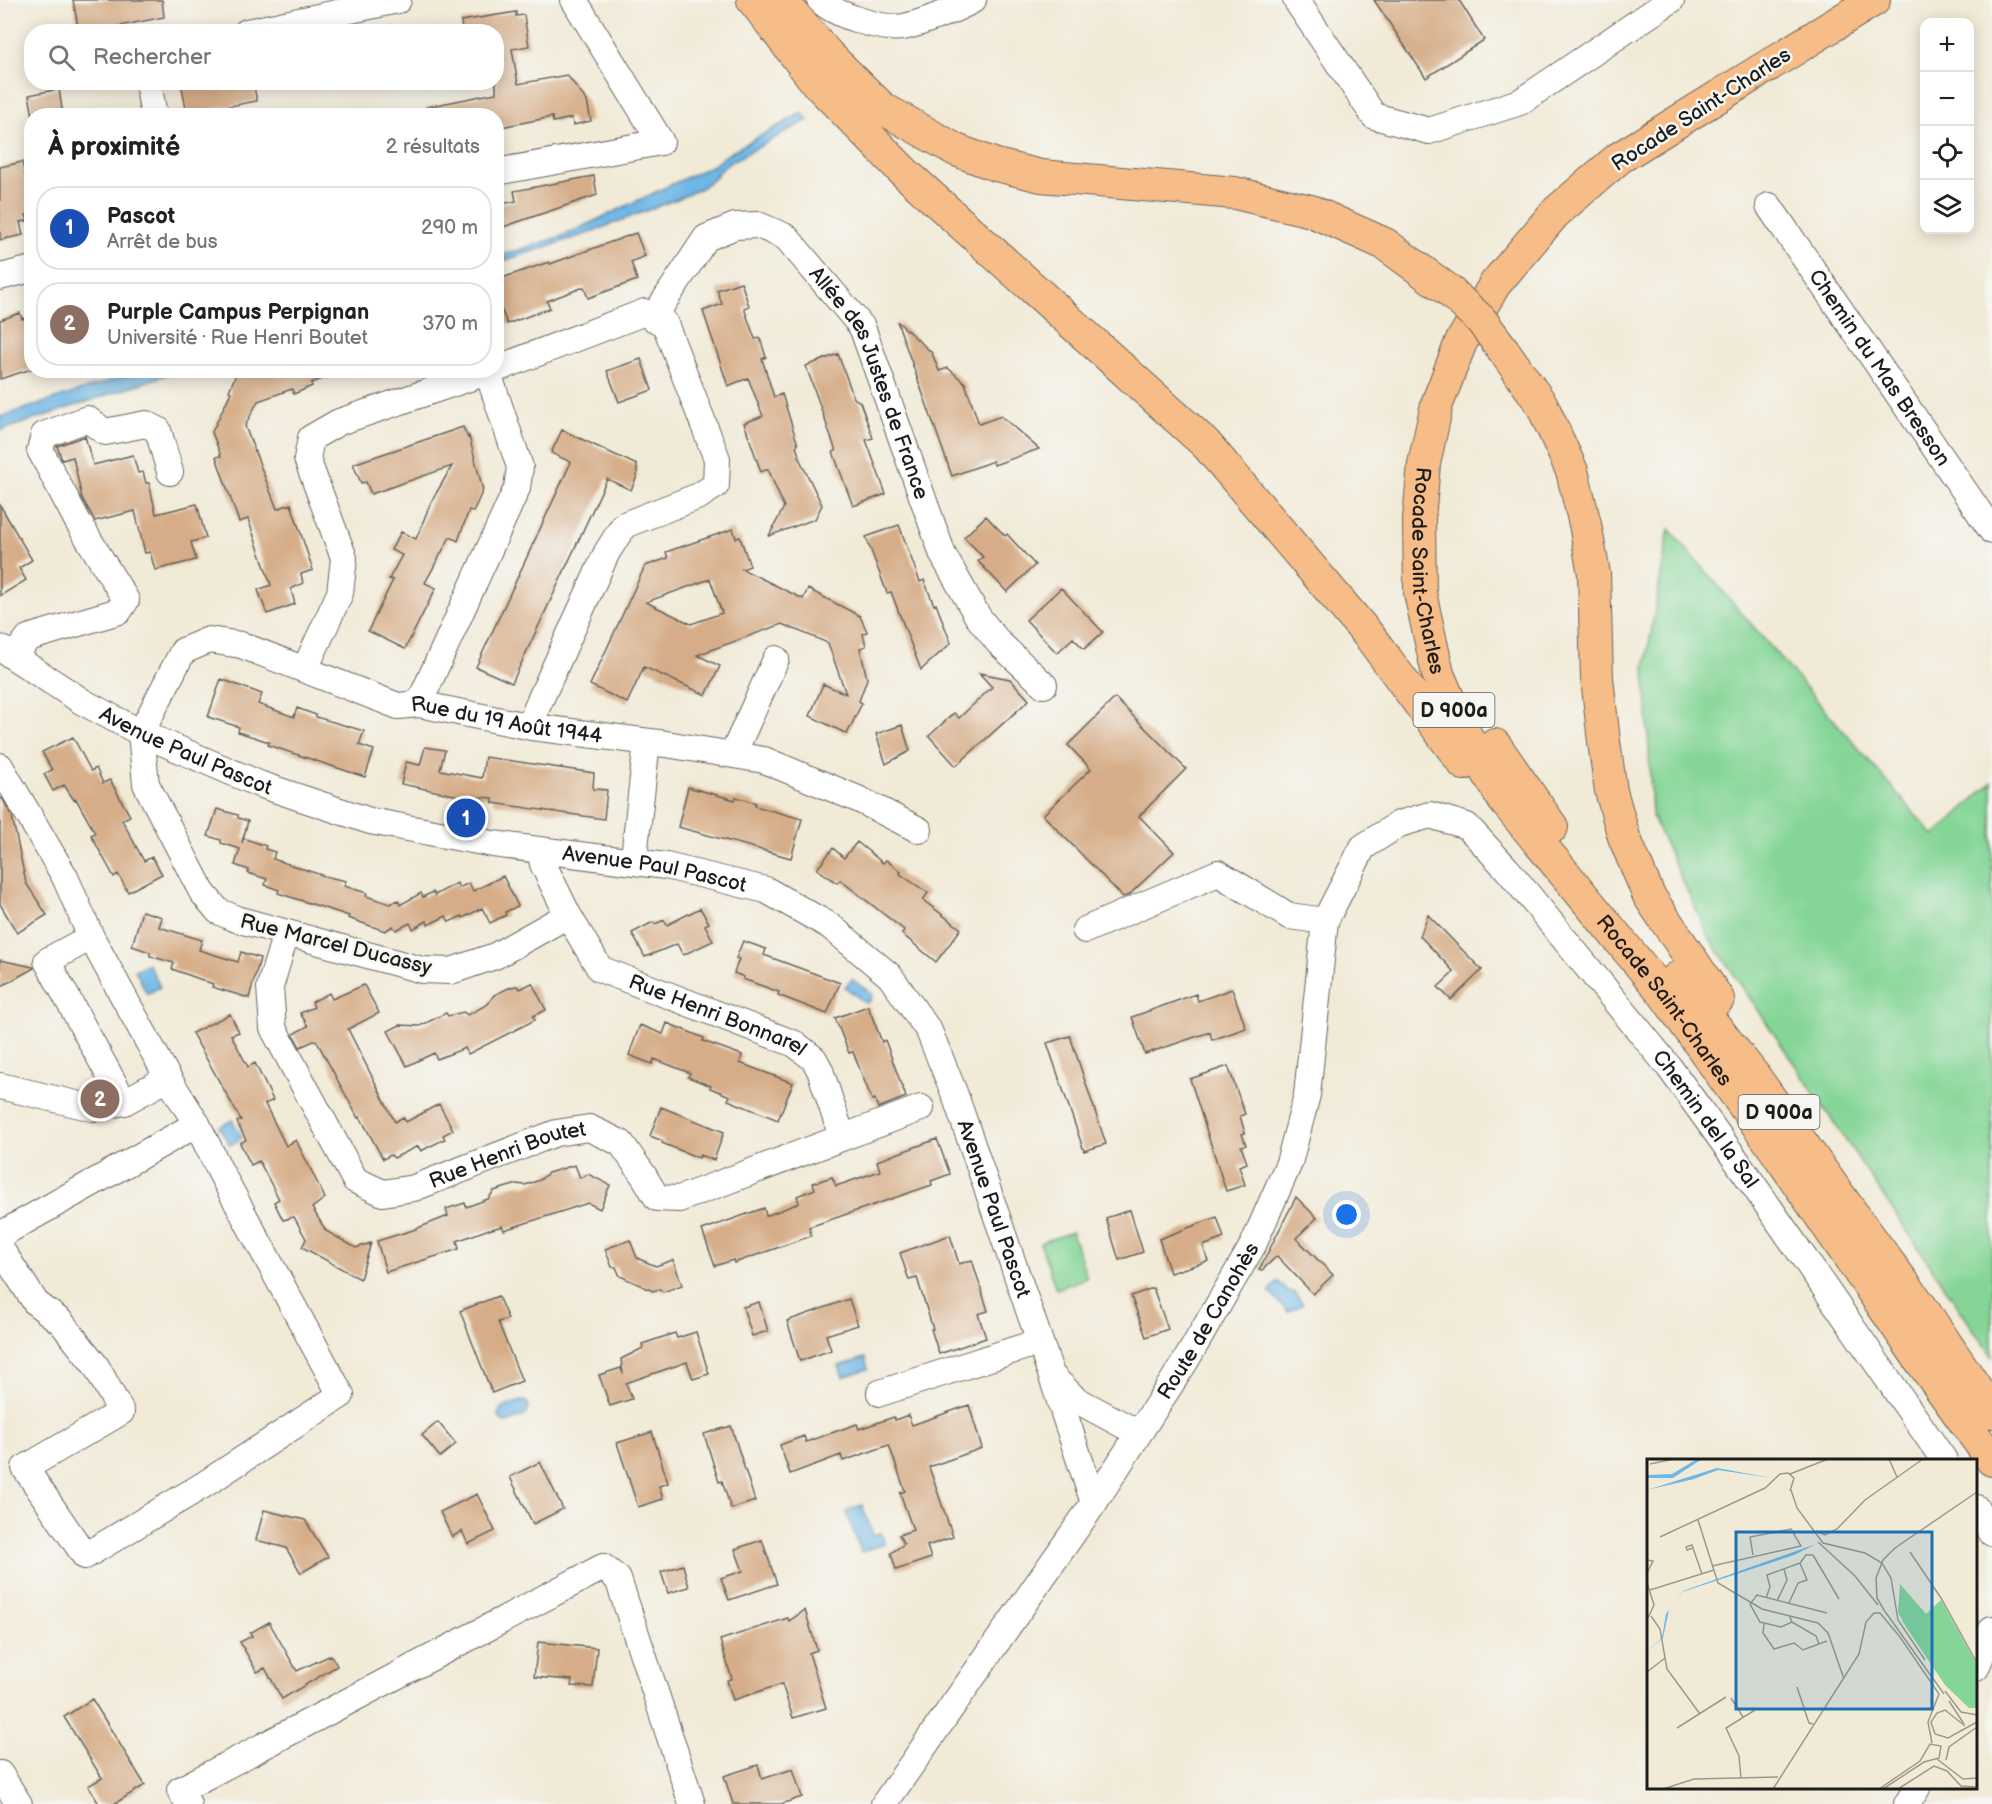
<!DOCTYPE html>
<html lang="fr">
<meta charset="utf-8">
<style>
body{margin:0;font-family:"Balsamiq Sans",sans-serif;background:#f6f6f6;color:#202124}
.controls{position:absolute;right:18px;top:18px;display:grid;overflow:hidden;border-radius:12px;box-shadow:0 3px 15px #0003}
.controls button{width:54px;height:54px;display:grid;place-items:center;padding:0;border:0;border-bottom:2px solid #e0e0e0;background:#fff;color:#202124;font:30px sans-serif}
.you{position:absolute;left:1347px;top:1215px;width:21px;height:21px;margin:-15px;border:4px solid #fff;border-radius:50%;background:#1a73e8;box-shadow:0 0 0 9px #1a73e833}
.badge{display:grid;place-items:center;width:39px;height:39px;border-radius:50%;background:#7c3aed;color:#fff;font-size:20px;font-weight:700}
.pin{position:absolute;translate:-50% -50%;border:3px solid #fff;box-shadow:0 2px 6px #0006}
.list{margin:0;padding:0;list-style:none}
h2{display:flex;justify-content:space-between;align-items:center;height:78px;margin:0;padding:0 24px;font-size:26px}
h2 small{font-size:20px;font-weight:400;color:#757577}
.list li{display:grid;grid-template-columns:39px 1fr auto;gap:18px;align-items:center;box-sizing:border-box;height:84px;margin:0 12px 12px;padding:0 12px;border:2px solid #e0e0e0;border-radius:24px}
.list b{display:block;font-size:22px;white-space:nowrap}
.list p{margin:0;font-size:20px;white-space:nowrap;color:#757577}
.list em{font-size:20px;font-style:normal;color:#757577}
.icon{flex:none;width:33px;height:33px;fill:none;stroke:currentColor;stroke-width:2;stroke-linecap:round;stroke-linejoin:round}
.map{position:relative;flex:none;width:1992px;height:1804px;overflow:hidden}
.search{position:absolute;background:#fff;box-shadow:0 3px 15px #0003;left:24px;top:24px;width:480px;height:66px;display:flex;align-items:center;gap:15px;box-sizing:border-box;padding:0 21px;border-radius:24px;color:#757577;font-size:22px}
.panel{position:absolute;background:#fff;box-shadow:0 3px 15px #0003;left:24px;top:108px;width:480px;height:270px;border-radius:24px}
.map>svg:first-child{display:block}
</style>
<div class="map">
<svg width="1992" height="1804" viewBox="0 0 1992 1804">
<rect width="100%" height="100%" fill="#f6f6f2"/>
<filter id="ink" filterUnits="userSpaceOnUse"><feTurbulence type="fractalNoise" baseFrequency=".0167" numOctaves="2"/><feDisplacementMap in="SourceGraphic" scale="12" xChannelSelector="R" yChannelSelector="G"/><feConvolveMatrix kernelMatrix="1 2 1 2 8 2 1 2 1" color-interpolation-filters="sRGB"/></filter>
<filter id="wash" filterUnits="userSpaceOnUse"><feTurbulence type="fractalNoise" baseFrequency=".008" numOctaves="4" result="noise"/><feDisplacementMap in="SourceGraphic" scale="24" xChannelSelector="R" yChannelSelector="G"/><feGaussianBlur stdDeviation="1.35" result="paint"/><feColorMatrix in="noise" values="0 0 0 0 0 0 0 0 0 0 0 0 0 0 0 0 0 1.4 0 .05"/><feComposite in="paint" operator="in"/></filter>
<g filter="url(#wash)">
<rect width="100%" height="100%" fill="#f1ead7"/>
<!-- green -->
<path fill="#84d596" stroke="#507859" stroke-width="1.5" d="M1669 529 1934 836 1992 782V1357L1710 939 1652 816 1645 667Z
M1072 1232 1087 1278 1056 1289 1040 1243Z"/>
<!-- water -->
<path fill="#6eb7e6" stroke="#456a81" stroke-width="1.5" d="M802 113 808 120 727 164 716 174 717 176 701 188 677 199 586 234 497 263V257L565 235 713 165 731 152Z
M143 370 178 371 0 431V417Z
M148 963 160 987 147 994 135 970Z
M852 979 872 994 870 1001 865 1003 845 987Z
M232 1120 242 1138 230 1145 219 1127Z
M1277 1282H1279L1288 1292H1294L1303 1304 1288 1312 1269 1292Z
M865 1358 868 1369 843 1377 839 1366Z
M521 1401 527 1402 529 1406 526 1415 507 1423 501 1420 498 1416 500 1409Z
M862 1505 873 1535 881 1533 885 1543 861 1552 846 1511Z"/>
<g id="blocks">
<!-- building -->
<path fill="#d6ad88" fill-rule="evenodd" d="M73 0H162L164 17 119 26 120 32H79Z
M1374 0H1459L1484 40 1426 78Z
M516 12V16L524 15 529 46 512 49 518 84 567 75 587 101 591 121 573 125 572 118 553 122 552 117 496 128V116H427L426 107 496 93V32H462L461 21Z
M181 82H253L257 101 187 114Z
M59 89 63 116H33L29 95Z
M22 162 32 204V214L26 215 28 221 20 222 23 235 0 240V167Z
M594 176 597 195 497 229V205L516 201 514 191Z
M636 233 645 256 631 262 637 280 588 298 584 287 547 301 550 308 507 324 502 311 496 313V280L549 262 550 264Z
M741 282 749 306 744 308 755 339 760 338 766 357 762 359 774 397 782 394 798 445 796 446 801 462 822 505 815 519 769 536 784 507 768 469 761 472 744 423 763 416 748 378 728 386 703 311 722 304 717 290Z
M20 313 22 319 32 316V369L0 379V320Z
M897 321 932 353 939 371 948 368 965 383 979 424 1001 416 1039 449 994 465 993 461 952 476Z
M838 354 854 398 860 402 873 438 866 440 886 494 853 506 833 452 836 451 806 366Z
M641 359 652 390 619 402 607 371Z
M247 370H338L339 373 311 383 312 386 294 394 292 389 258 401 245 426 277 509 291 504 313 570 301 574 303 583 291 589 295 604 267 614 258 590 271 585 248 519 239 522 216 457 221 456 212 432 231 392 229 391 236 374Z
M463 427 468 438 469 436 483 490 473 512 469 510 458 541 450 537 425 583 436 588 405 649 368 631 393 580 389 579 402 555 391 550 401 532 416 539 431 502 452 466 371 494 366 482 361 483 353 464Z
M562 430 637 465V476L631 490 607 479 512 683 476 667 571 462 551 453Z
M85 436 93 465 133 455 138 473 143 472 146 483H149L156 514 197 504 206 538 191 542 196 560 155 570 150 552 145 553 135 511 95 521 82 498 73 457 62 460 57 446Z
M0 505 32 560 19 568 26 580 0 596Z
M986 516 1005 536 1007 534 1035 565 1007 592 978 561 983 557 964 537Z
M899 525 920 582 924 580 934 605 936 604 951 643 921 670 891 592 887 593 866 537Z
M733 529 736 538 740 537 750 566 742 569 803 599 808 589 860 616 867 632 863 634 866 646 860 648 867 679 859 701 862 703 847 734 810 716 823 684 846 694 828 643 782 624 697 655 720 666 706 695 644 667 627 703 590 685 645 566 668 558 666 552ZM710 579 722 613 691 624 646 602Z
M1061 588 1103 632 1084 649 1073 638 1057 653 1026 620Z
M979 673 1010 679 1029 700 956 766 929 736 954 713 959 718 992 687Z
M221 679 262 694 258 704 294 717 297 708 316 715V717L364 731 359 745 374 750 365 777 268 745 269 742 238 732 239 727 208 717Z
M1115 698 1186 769 1139 816 1174 852 1129 895 1123 897 1043 815 1091 769 1068 745Z
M902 725 910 751 886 764 876 734Z
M73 737 91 771 96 768 103 783 110 780 130 816 122 820 144 861 152 857 162 874 128 892 118 874 114 877 91 835 95 833 76 799 74 800 64 785 53 791 44 774 52 770 42 752Z
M425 747 445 750 440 770 482 778 485 757 594 773 593 789 607 790 604 819 493 803V798L459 796 401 784 406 762 420 765Z
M688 787 735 800 736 797 756 803 755 806 802 819 791 858 678 827Z
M2 798 12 816 26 883 47 915 17 933 0 904V799Z
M217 809 238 815V818L248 821 242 843 243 838 266 846 265 849 275 852 273 859 324 876 346 881 344 886 367 893 366 896 390 904 398 900 400 905 421 893 423 897 433 892 435 895 457 883 459 888 469 883 473 891 503 876 518 906 505 912 506 915 490 923 482 908 463 918 462 916 449 922 446 916 428 925 427 921 413 929 410 923 396 930 393 926 385 931 348 918 349 916 337 912 278 893 279 890 265 885 267 879 248 873 249 870 235 865 240 849 221 843V840L208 836Z
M857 842 883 863 886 860 901 872 900 874 928 893 923 900 961 929 936 962 902 934 904 930 840 880 837 883 817 869 833 848 844 858Z
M700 908 709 923 705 925 713 941 683 955 677 944 645 957 632 933 653 922 655 924 664 920 667 925Z
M142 911 162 917 159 927 202 940 199 950 238 962 241 952 260 958 249 998 212 987 213 984 172 969 174 963 150 956V952L132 946Z
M1428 915 1482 970 1451 1000 1438 987 1454 972 1420 936Z
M743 941 766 949 764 955 840 983 827 1014 778 995 779 992 743 979 744 977 734 973 739 959 736 958Z
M0 960 33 967 34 968 0 987Z
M532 983 546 1010 533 1016 535 1020 468 1054 465 1048 437 1059 434 1053 407 1066 388 1031 400 1025 420 1026 446 1013 448 1016 463 1012 468 1015 488 1004 494 995 511 987 517 986 520 989Z
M364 985 379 1013 348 1029 395 1122 403 1117 406 1122 439 1104 453 1130 443 1135 445 1139 421 1151 418 1146 394 1158 391 1155 383 1159 360 1117 358 1118 316 1040 300 1047 293 1034 308 1026 300 1013 314 1007 312 1002 329 993 332 999Z
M1232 989 1246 1028 1212 1040 1210 1032 1145 1054 1132 1017 1196 994 1198 1001Z
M868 1006 882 1042 885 1040 906 1097 878 1108 875 1099 872 1100 853 1052 849 1053 835 1018Z
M230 1014 239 1032 231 1035 248 1067 255 1063 273 1100 265 1104 286 1146 296 1140 325 1198 312 1208 326 1231 356 1248 371 1243 360 1279 302 1247 306 1239 294 1217 283 1220 274 1202 279 1199 259 1161 251 1165 240 1143 246 1140 237 1122 241 1120 192 1033Z
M667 1023 704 1038 703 1041 742 1055 740 1063 793 1083 778 1120 728 1100 730 1096 710 1088 711 1086 688 1077 690 1073 654 1059 652 1064 629 1055 640 1025 663 1034Z
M1070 1036 1106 1144 1084 1151 1047 1043Z
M1228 1066 1245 1114 1240 1116 1245 1133 1242 1134 1246 1145 1241 1146 1247 1163 1239 1166 1245 1185 1226 1191 1190 1079Z
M661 1107 724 1132 714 1160 700 1155 699 1158 662 1143 663 1141 650 1136Z
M937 1139 950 1174 931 1181 932 1185 809 1227 811 1236 734 1263 733 1260 715 1266 702 1230 764 1208 766 1216 799 1203 797 1196 815 1189 813 1183 832 1177 836 1186 880 1171 877 1161Z
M575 1165 580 1178 588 1174 610 1185 600 1209 588 1203 504 1230 502 1226 489 1230V1229L457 1241 459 1249 386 1272 377 1241 413 1230 448 1216 446 1209 465 1203 466 1207 488 1199 494 1191 517 1184 525 1185 540 1180 548 1173Z
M1296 1197 1317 1218 1296 1238 1333 1275 1313 1294 1277 1256 1261 1271 1259 1270Z
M1130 1210 1143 1252 1119 1260 1106 1218Z
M1217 1217 1224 1238 1203 1246 1208 1261 1170 1273 1159 1239Z
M950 1235 959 1264 972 1260 988 1311 978 1314 986 1338 939 1354 931 1329H933L917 1278 909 1280 900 1253Z
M630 1240 637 1258 646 1262 656 1266 673 1260 682 1285 663 1292 660 1289 653 1291 620 1276 616 1267H612L605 1249Z
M1153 1288 1168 1329 1146 1337 1131 1296Z
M498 1296 508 1319 498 1322 522 1381 492 1393 460 1311Z
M849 1299 858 1325 826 1335 831 1350 800 1361 787 1321Z
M759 1302 768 1331 752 1336 743 1307Z
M696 1332 709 1374 693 1379 687 1362 652 1374 626 1383 632 1399 610 1406 599 1375 621 1368 623 1374 621 1359 643 1348 642 1344 675 1333 677 1338Z
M969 1405 982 1448 929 1467 953 1537 927 1546 931 1558 896 1570 891 1553 904 1544 899 1535 913 1530 900 1493 905 1491 889 1445 843 1461 841 1455 790 1474 780 1445 804 1436 806 1442 857 1424 859 1429 894 1417 895 1420 908 1415 912 1425Z
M438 1422 456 1444 440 1457 422 1435Z
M731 1426 755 1501 731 1509 722 1481 719 1482 704 1434Z
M652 1432 668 1483 659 1486 663 1499 638 1507 617 1443Z
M540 1462 563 1509 533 1524 510 1477Z
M477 1494 495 1531 468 1544 462 1531 452 1537 440 1512Z
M264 1510 305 1520 328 1557 301 1573 286 1548 256 1540Z
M762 1540 777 1584 729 1600 721 1578 743 1571 735 1549Z
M683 1565 689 1587 668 1593 661 1572Z
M805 1610 817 1650 809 1653 826 1708 793 1718 782 1684 733 1700 727 1680 732 1679 720 1640 788 1618 789 1621Z
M269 1622 297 1671 331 1655 337 1666 282 1699 265 1668 257 1672 240 1642 252 1636 250 1633Z
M538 1642 597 1648 593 1687 571 1686 572 1680 534 1677Z
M92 1699 145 1785 114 1804H99L88 1786 102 1778 64 1717Z
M758 1765 762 1779 793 1769 802 1797 781 1804H733L724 1776Z"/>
</g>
</g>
<g filter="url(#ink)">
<use href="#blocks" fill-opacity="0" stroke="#67645d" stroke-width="1.5"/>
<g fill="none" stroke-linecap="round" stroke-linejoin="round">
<!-- minor casing -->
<g stroke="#67645d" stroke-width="28">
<g id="minor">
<path d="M820 0C834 15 882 30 903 27 920 24 957 9 973 0"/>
<path d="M1296 0 1374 116 1429 131 1520 102 1671 0"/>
<path d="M247 32 398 0"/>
<path d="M148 82 154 116"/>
<path d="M496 172 661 142 574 0"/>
<path id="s1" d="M1769 206 1992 531"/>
<path d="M0 277 32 269"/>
<path id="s2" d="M653 318 706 238 735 226 758 225 786 237 862 327 943 555 978 617 999 643 1044 685"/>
<path d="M496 369 645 312 653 318 665 324 717 459 716 485 699 496 624 525 607 552 536 709 532 727"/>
<path id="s3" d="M0 648 83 702 141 733 259 784 370 821 493 844 666 866 766 890 830 926 890 976 929 1031 955 1095 1052 1377 1094 1503"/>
<path d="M14 657 28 638 119 611 126 600 78 522 40 450 44 435 87 419 105 432 146 424 158 430 170 472"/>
<path d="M305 669 340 593 344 558 307 459 311 438 339 422 493 370"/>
<path d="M419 704 517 488 520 467 488 373"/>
<path d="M733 754 776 659"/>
<path d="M0 766 65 877 91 937 168 1078 197 1124 220 1171 341 1395 205 1484 85 1556 25 1468 121 1412 96 1366 61 1322 36 1303 0 1248"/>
<path id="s4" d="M540 850 543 864 568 915 495 956 451 971 422 970 236 919 218 911 202 892 146 784 141 733 183 651 209 640 241 645 398 706 419 704 532 727 666 744 764 760 860 800 919 830"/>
<path d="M637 862 635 848 647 742"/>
<path id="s5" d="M568 915 600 969 795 1044 814 1059 820 1070 842 1137"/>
<path d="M1085 930 1218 873 1289 916 1325 921"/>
<path id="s6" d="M286 933 270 987 273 1028 355 1180 383 1193 414 1188 556 1133 589 1128 621 1143 644 1176 657 1198 679 1199 921 1108"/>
<path d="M91 937 47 961 124 1102"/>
<path d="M0 1086 93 1108 124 1102 168 1078"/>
<path d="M0 1235 197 1124"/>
<path d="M1054 1378 1075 1399 1138 1433"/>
<path d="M880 1393 1039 1342"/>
<path d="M1976 1508 1992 1533"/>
<path d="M1976 1668 1992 1629"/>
<path d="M0 1774 19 1804"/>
<path d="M188 1804 180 1790 603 1567 618 1579 692 1804"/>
<path id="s7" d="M884 1804 1094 1503 1185 1362 1253 1245 1289 1163 1307 1095 1325 921 1363 847 1399 824 1430 815 1467 826 1507 869 1669 1067 1739 1164 1944 1460"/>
<path d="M1907 1804 1917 1788"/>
</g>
</g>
<!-- major casing -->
<g stroke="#67645d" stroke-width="34">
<g id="major">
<path d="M753 0 816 82 904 172 1206 444 1370 637 1464 764"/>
<path d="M781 0 829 56 882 108 956 150 996 165 1041 176 1235 193 1311 211 1385 244 1448 290"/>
<path id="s8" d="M1874 0 1619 158 1555 213 1495 284 1461 342 1437 404 1424 464 1419 519 1420 593 1438 674 1460 725 1503 799 1664 994 1771 1144 1920 1360 1992 1460"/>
<path d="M1504 351 1542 405 1572 471 1585 524 1594 574 1597 678 1604 742 1611 791 1624 837 1649 896 1718 999"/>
<path d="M1495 745 1552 827"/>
<path d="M1677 978 1755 1077 1844 1202 1920 1305 1992 1412"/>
</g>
</g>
<!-- minor -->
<use href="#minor" stroke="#fff" stroke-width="26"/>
<!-- major -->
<use href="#major" stroke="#f7bd88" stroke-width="32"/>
<!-- major-bridge casing -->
<g stroke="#67645d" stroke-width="34" stroke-linecap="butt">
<path id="major-bridge" d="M1448 290 1481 320 1504 351"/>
</g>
<!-- major-bridge -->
<use href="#major-bridge" stroke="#f7bd88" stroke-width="32"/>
</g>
</g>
<g text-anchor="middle" stroke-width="5" stroke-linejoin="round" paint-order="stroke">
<!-- shield labels -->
<g fill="#f6f6f2" stroke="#5d5d5c" stroke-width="1.5">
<rect x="1413.5" y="693" width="81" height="34" rx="4.5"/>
<rect x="1738.5" y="1095" width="81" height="34" rx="4.5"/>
</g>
<g font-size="20" font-weight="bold" fill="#1c1c1c">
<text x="1454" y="717">D 900a</text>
<text x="1779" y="1119">D 900a</text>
</g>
<!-- street labels -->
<g font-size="21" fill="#1c1c1c" stroke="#f6f6f2">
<text transform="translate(1701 109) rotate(-33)" y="7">Rocade Saint-Charles</text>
<text dy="7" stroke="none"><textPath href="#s1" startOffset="196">Chemin du Mas Bresson</textPath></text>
<text dy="7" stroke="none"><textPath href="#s2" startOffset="352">Allée des Justes de France</textPath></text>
<text dy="7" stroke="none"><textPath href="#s8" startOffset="780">Rocade Saint-Charles</textPath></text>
<text dy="7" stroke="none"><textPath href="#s4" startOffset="1072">Rue du 19 Août 1944</textPath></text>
<text dy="7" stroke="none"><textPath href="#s3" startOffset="213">Avenue Paul Pascot</textPath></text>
<text dy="7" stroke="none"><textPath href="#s3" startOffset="699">Avenue Paul Pascot</textPath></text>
<text transform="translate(336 944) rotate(14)" y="7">Rue Marcel Ducassy</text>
<text dy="7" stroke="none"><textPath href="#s8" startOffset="1284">Rocade Saint-Charles</textPath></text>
<text dy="7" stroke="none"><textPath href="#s5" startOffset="189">Rue Henri Bonnarel</textPath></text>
<text dy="7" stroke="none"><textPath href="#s7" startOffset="1580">Chemin del la Sal</textPath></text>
<text dy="7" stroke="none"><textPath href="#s6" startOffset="432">Rue Henri Boutet</textPath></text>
<text dy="7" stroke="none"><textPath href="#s3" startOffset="1221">Avenue Paul Pascot</textPath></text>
<text dy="7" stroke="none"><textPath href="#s7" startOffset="582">Route de Canohès</textPath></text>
</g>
</g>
<!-- overview -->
<g transform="translate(1647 1459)">
<rect width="330" height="330" fill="#f1ead7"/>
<path d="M253 125 279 155 294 141 330 206V249H322L298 226 257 165 251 153Z" fill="#84d596"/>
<path d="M50 0H55L26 19H0V16L25 15ZM70 9 125 19 71 11 47 20 0 31ZM169 85 147 96 35 133 22 151 16 179 0 192 15 179 19 155 36 132Z" fill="#6eb7e6"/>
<path fill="none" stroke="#9c988c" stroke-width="1.5" d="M242 0 250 18M3 5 27 0M143 15 181 0M144 31 150 49 176 84 218 94 235 104 244 119 251 161 278 201M51 61 71 124 115 150 171 164 181 174 197 220M169 72 178 76 190 70 218 41 276 0M13 78 118 29 133 15 141 14 147 19 143 32M171 83 208 117 231 146M45 86 46 89 40 91 39 88ZM46 89 55 115M263 93 294 139 330 204M0 101 6 102 0 114M153 104 159 96H166L192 140M65 107 154 87 144 70 103 78 106 96M0 124 7 146 0 161M3 131 67 111M119 139 123 128 120 116 153 104M130 142 140 121 137 110M142 144 151 124 160 121 153 104M142 156 145 163 134 168 113 163 103 145 110 136 180 154M4 157 13 170 20 210 53 255M145 163 169 177 172 185M117 165 116 174 127 190 147 184 156 191 180 182M0 213 18 199M150 228 162 264 166 265M298 232 314 253 330 256M297 235 237 151 230 139 229 119 236 101 248 89 330 33M84 239 96 258M302 242 317 265M318 267 298 251 290 254 284 263 288 275 301 279 330 263M30 269 79 238M290 300 316 320 330 319M299 301 302 288 330 268M94 319 92 297 79 269 108 251M16 330 47 320 131 318M126 330 212 195 219 163 227 154H233L253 178 292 235 281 263 285 284M232 330 273 302 283 285 294 287 292 299 277 303 236 330M251 330 287 307 300 312 314 327 330 328"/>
<path fill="#1f6fb2" fill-opacity="0.15" stroke="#1f6fb2" stroke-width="3" d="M89 73H285V250H89Z"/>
<rect width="330" height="330" fill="none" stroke="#1c1c1c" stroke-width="3"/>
</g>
</svg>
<div class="controls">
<button>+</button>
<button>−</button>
<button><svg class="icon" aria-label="locate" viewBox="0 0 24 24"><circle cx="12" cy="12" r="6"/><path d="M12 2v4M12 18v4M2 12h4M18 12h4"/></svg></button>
<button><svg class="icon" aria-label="layers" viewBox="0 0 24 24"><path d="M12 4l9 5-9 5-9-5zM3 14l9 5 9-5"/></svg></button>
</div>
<div class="you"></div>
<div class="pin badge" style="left:466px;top:818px;background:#1a4fb4">1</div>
<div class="pin badge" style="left:100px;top:1099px;background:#8d6e63">2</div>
<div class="search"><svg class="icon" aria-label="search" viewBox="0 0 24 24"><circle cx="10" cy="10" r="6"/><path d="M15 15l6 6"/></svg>Rechercher</div>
<section class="panel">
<h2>À proximité<small>2 résultats</small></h2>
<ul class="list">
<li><span class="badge" style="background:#1a4fb4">1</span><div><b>Pascot</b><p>Arrêt de bus</p></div><em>290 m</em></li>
<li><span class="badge" style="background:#8d6e63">2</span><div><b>Purple Campus Perpignan</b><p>Université · Rue Henri Boutet</p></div><em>370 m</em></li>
</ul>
</section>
</div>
